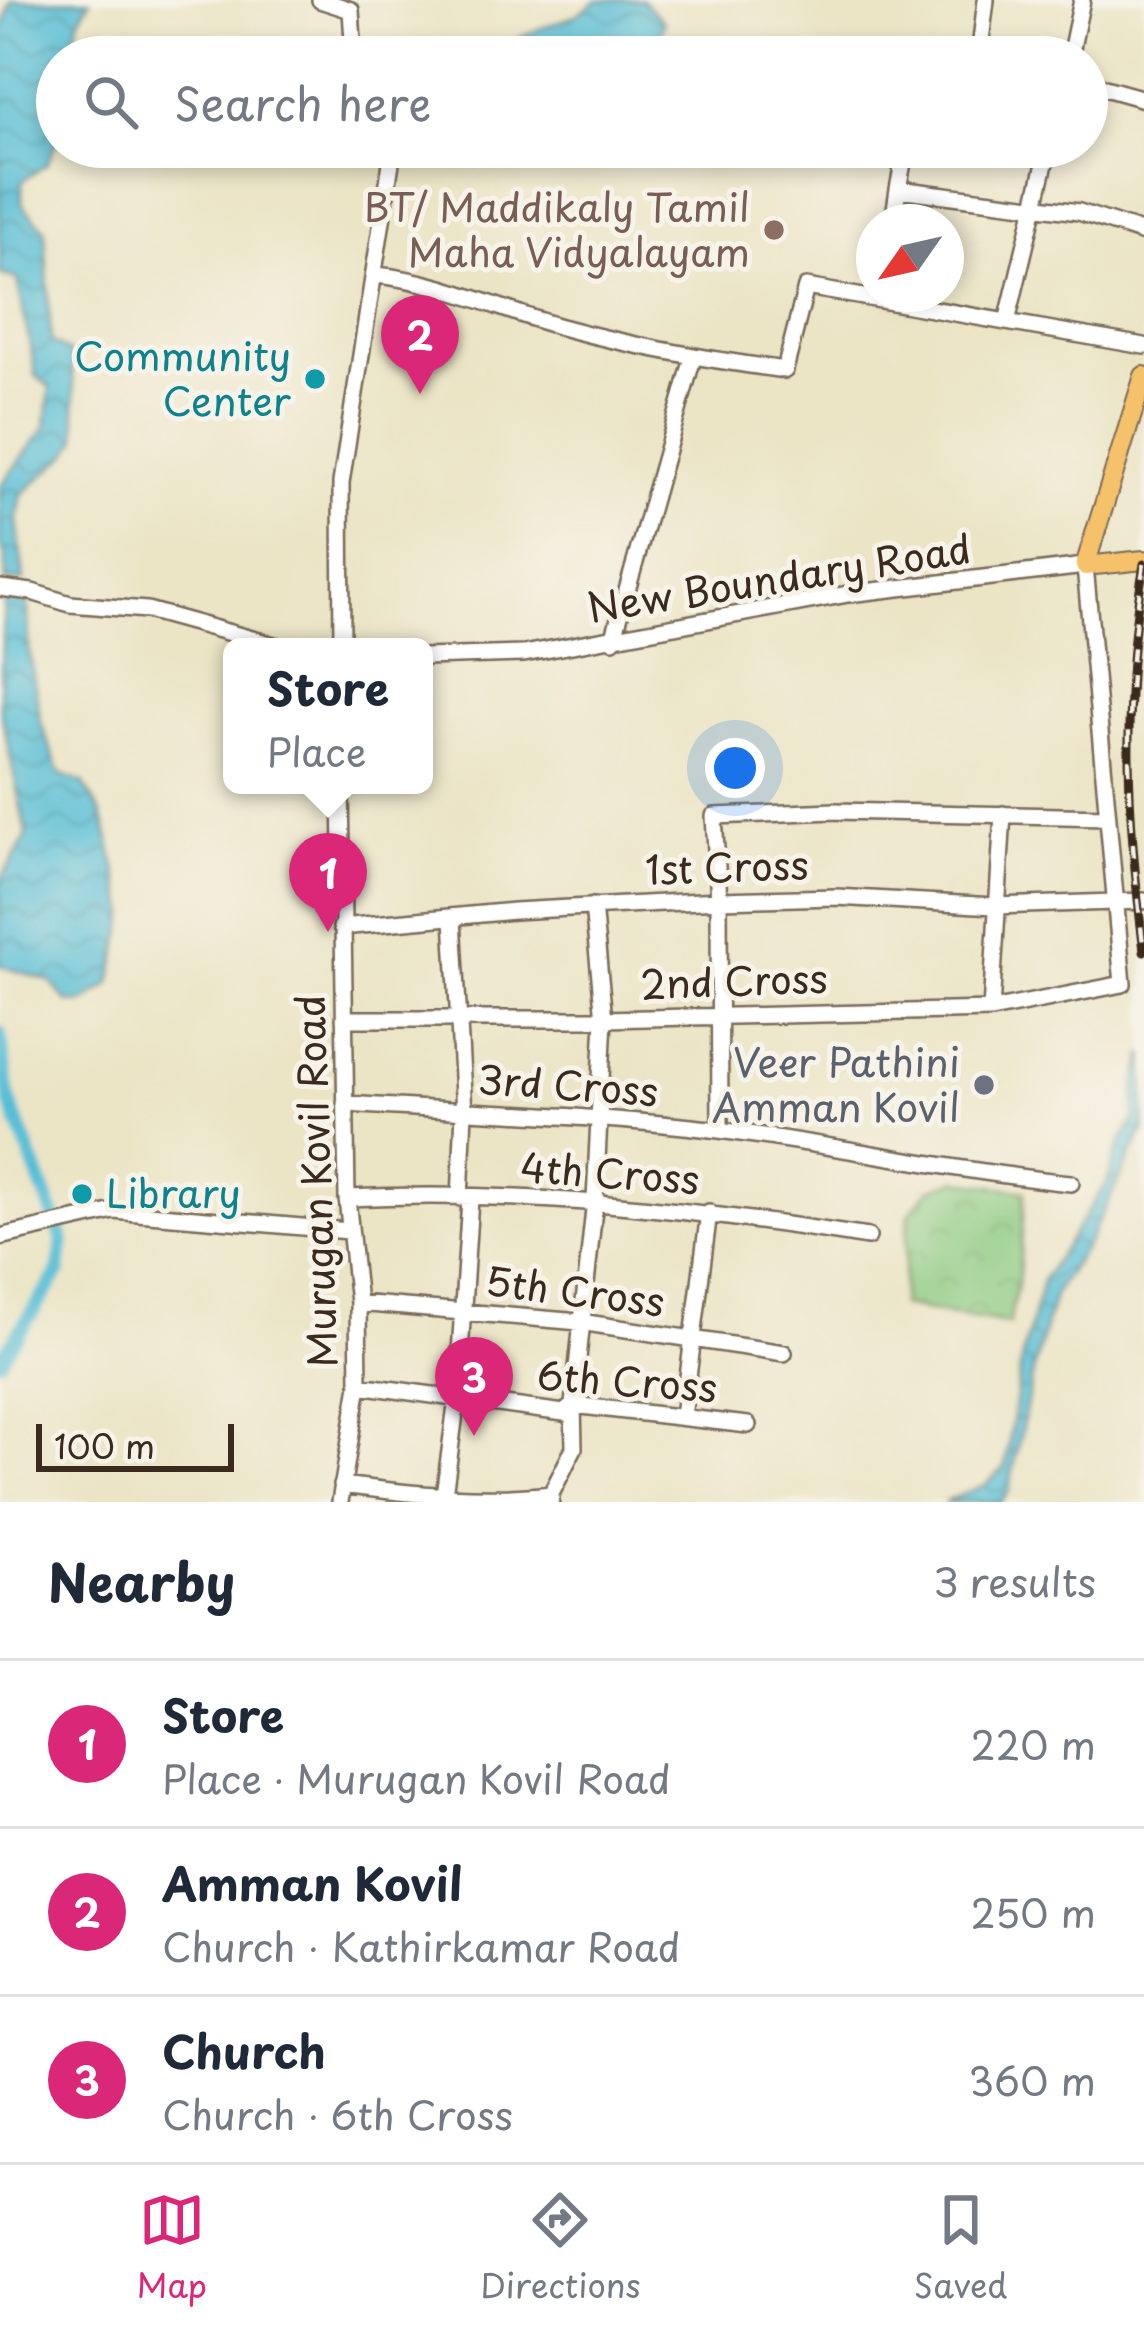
<!DOCTYPE html>
<meta charset="utf-8">
<style>
body{margin:0;font-family:"Playpen Sans",sans-serif;background:#f2f2f3;color:#1f2937}
.compass{position:absolute;left:856px;top:204px;width:108px;height:108px;border-radius:50%;background:#fff;box-shadow:0 6px 18px #0003;rotate:236deg}
.scale{position:absolute;left:36px;bottom:30px;width:198px;box-sizing:border-box;padding-left:12px;border:6px solid #3b2a1e;border-top:0;font-size:33px;line-height:42px;white-space:nowrap;color:#3b2a1e;-webkit-text-stroke:9px #f7f3e8;paint-order:stroke}
.you{position:absolute;left:735px;top:768px;width:42px;height:42px;margin:-30px;border:9px solid #fff;border-radius:50%;background:#1a73e8;box-shadow:0 0 0 18px #1a73e833}
.badge{display:grid;place-items:center;width:78px;height:78px;border-radius:50%;background:#db2777;color:#fff;font-size:39px;font-weight:700}
.pin{position:absolute;translate:-50% -99px;filter:drop-shadow(0 3px 6px #0008)}
.pin::after{content:'';position:absolute;top:63px;width:42px;height:36px;background:inherit;clip-path:polygon(0 0,100% 0,50% 100%)}
.popup{position:absolute;left:223px;top:638px;width:210px;height:156px;box-sizing:border-box;display:grid;place-content:center;border-radius:18px;background:#fff;filter:drop-shadow(0 3px 9px #0005);font-size:39px;white-space:nowrap;color:#747a83}
.popup b{font-size:45px;color:#1f2937}
.popup::after{content:'';position:absolute;left:50%;top:100%;margin-left:-24px;border:24px solid transparent;border-top-color:#fff}
.list{margin:0;padding:0;list-style:none}
h2{display:flex;justify-content:space-between;align-items:center;height:156px;margin:0;padding:0 48px;font-size:51px}
h2 small{font-size:39px;font-weight:400;color:#747a83}
.list li{display:grid;grid-template-columns:78px 1fr auto;gap:36px;align-items:center;box-sizing:border-box;height:168px;padding:0 48px;border-top:3px solid #e0e1e3}
.list b{display:block;font-size:45px;white-space:nowrap}
.list p{margin:0;font-size:39px;white-space:nowrap;color:#747a83}
.list em{font-size:39px;font-style:normal;color:#747a83}
.icon{flex:none;width:66px;height:66px;fill:none;stroke:currentColor;stroke-width:2;stroke-linecap:round;stroke-linejoin:round}
.map{position:relative;flex:none;width:1144px;height:1502px;overflow:hidden}
.search{position:absolute;background:#fff;box-shadow:0 6px 18px #0003;left:36px;right:36px;top:36px;height:132px;display:flex;align-items:center;gap:30px;box-sizing:border-box;padding:0 42px;border-radius:66px;color:#747a83;font-size:45px}
.sheet{height:660px;background:#fff}
nav{display:flex;justify-content:space-around;align-items:center;box-sizing:border-box;height:168px;border-top:3px solid #e0e1e3;background:#fff;font-size:33px;color:#747a83}
nav a{display:grid;justify-items:center;gap:6px}
nav .on{color:#db2777}
.map>svg:first-child{display:block}
</style>
<div class="map">
<svg width="1144" height="1502" viewBox="0 0 1144 1502">
<defs>
<pattern id="park-crowns" width="20" height="18" patternUnits="userSpaceOnUse" patternTransform="scale(3)"><rect width="20" height="18" fill="#8dcb82"/><path d="M2 6a3 3 0 1 1 6 0M12 15a3 3 0 1 1 6 0" fill="none" stroke="#7bae70"/></pattern>
<pattern id="water-waves" width="16" height="10" patternUnits="userSpaceOnUse" patternTransform="scale(3)"><rect width="16" height="10" fill="#57bed5"/><path d="M0 5q4-4 8 0t8 0" fill="none" stroke="#499bac"/></pattern>
</defs>
<rect width="100%" height="100%" fill="#f7f3e8"/>
<filter id="ink" filterUnits="userSpaceOnUse"><feTurbulence type="fractalNoise" baseFrequency=".00833" numOctaves="2"/><feDisplacementMap in="SourceGraphic" scale="24" xChannelSelector="R" yChannelSelector="G"/><feConvolveMatrix kernelMatrix="1 2 1 2 8 2 1 2 1" color-interpolation-filters="sRGB"/></filter>
<filter id="wash" filterUnits="userSpaceOnUse"><feTurbulence type="fractalNoise" baseFrequency=".004" numOctaves="4" result="noise"/><feDisplacementMap in="SourceGraphic" scale="48" xChannelSelector="R" yChannelSelector="G"/><feGaussianBlur stdDeviation="2.7" result="paint"/><feColorMatrix in="noise" values="0 0 0 0 0 0 0 0 0 0 0 0 0 0 0 0 0 1.4 0 .05"/><feComposite in="paint" operator="in"/></filter>
<g filter="url(#wash)">
<rect width="100%" height="100%" fill="#ebe4c5"/>
<!-- park -->
<path fill="url(#park-crowns)" stroke="#647a50" stroke-width="3" d="M957 1180 1025 1191 1019 1275 1009 1324 901 1306 909 1214 930 1189Z"/>
<!-- water -->
<path fill="url(#water-waves)" stroke="#49747a" stroke-width="3" d="M11 0H90L80 17 68 57H57V140L47 164 22 181V204L45 229 51 342 71 353 78 439 68 454 22 494 17 520 24 581H6L5 557 0 544V486L46 427 50 387 36 376 17 279 0 274V40Z
M597 0H642L664 22 654 57H575L567 53 562 57H509L508 45C536 24 571 25 597 0Z
M4 600 28 603 29 651 41 723 60 774 83 783 102 815 110 843 127 914 111 983 83 1003 68 1002 50 981 0 966V881L27 836 0 707Z
M1144 1054V1130L1088 1242 1055 1293 1035 1363 1009 1491 1001 1502H944L985 1485 1005 1468 1022 1357 1043 1279 1107 1183 1117 1151 1135 1118 1136 1084Z"/>
<g fill="none" stroke-linecap="round" stroke-linejoin="round">
<!-- canal -->
<path stroke="#57bed5" stroke-width="14" d="M0 1033 9 1099 63 1241 58 1274 0 1360"/>
</g>
</g>
<g filter="url(#ink)">
<g fill="none" stroke-linecap="round" stroke-linejoin="round">
<!-- minor casing -->
<g stroke="#796b58" stroke-width="20">
<path id="minor" d="M320 0 351 10 354 57
M979 57 986 0
M1070 57 1082 0
M1087 83 1144 99
M898 189 906 147
M893 222 898 189 1079 212 1144 233
M376 275C442 281 502 311 565 328 638 348 711 360 785 370L806 287 1144 346
M1007 322 1049 147
M0 588 32 592 70 604 147 610 281 647
M613 640 693 358
M342 647 341 483 391 163 384 147
M453 919 464 1112 460 1198
M341 927 514 911 719 900 836 897 995 906 1144 901
M991 1010 1003 814
M344 1019H604L991 1010 1123 984 1085 566 848 594 524 654 424 657
M345 1104C469 1112 594 1115 719 1130 837 1145 952 1171 1071 1183
M720 1130 719 900 714 816 835 811 1108 817
M347 1198C522 1189 695 1210 868 1237
M0 1237 114 1211 349 1231
M358 1303 580 1322 784 1353
M359 1385 564 1413 573 1405 748 1425
M683 1416 709 1212
M342 1485C410 1494 483 1502 551 1494
M340 1502 359 1385 358 1303 347 1198 341 785
M443 1502 457 1399 470 1199
M551 1502V1494L574 1448 573 1405 595 1200 604 1019 593 906"/>
</g>
<!-- major casing -->
<g stroke="#796b58" stroke-width="22">
<path id="major" d="M1144 376 1085 566 1144 560"/>
</g>
<!-- minor -->
<use href="#minor" stroke="#fff" stroke-width="15"/>
<!-- major -->
<use href="#major" stroke="#f5c16b" stroke-width="18"/>
<!-- rail casing -->
<g stroke="#3b2a1e" stroke-width="9">
<path id="rail" d="M1144 564C1121 696 1127 819 1144 951"/>
</g>
<!-- rail -->
<use href="#rail" stroke="#f7f3e8" stroke-width="4.5" stroke-dasharray="14" stroke-linecap="butt"/>
</g>
</g>
<!-- markers -->
<circle fill="#8d6e63" stroke="#f7f3e8" stroke-width="4.5" cx="774" cy="230" r="12"/>
<g fill="#0f9aa8" stroke="#f7f3e8" stroke-width="4.5">
<circle cx="315" cy="379" r="12"/>
<circle cx="82" cy="1194" r="12"/>
</g>
<circle fill="#6b7280" stroke="#f7f3e8" stroke-width="4.5" cx="984" cy="1085" r="12"/>
<g text-anchor="middle" stroke-width="10" stroke-linejoin="round" paint-order="stroke">
<!-- education labels -->
<g font-size="39" fill="#785e54" stroke="#f7f3e8" text-anchor="end">
<text x="750" y="222">BT/ Maddikaly Tamil<tspan x="750" dy="45">Maha Vidyalayam</tspan></text>
</g>
<!-- culture labels -->
<g font-size="39" fill="#0d838f" stroke="#f7f3e8" text-anchor="end">
<text x="291" y="371">Community<tspan x="291" dy="45">Center</tspan></text>
<text x="106" y="1208" text-anchor="start">Library</text>
</g>
<!-- street labels -->
<g font-size="39" fill="#3b2a1e" stroke="#f7f3e8">
<text transform="translate(779 579) rotate(-9)" y="14">New Boundary Road</text>
<text transform="translate(727 868) rotate(-2)" y="14">1st Cross</text>
<text transform="translate(734 982) rotate(-2)" y="14">2nd Cross</text>
<text transform="translate(568 1086) rotate(4)" y="14">3rd Cross</text>
<text transform="translate(610 1174) rotate(4)" y="14">4th Cross</text>
<text transform="translate(317 1181) rotate(-92)" y="14">Murugan Kovil Road</text>
<text transform="translate(575 1292) rotate(7)" y="14">5th Cross</text>
<text transform="translate(627 1382) rotate(4)" y="14">6th Cross</text>
</g>
<!-- worship labels -->
<g font-size="39" fill="#5b616d" stroke="#f7f3e8" text-anchor="end">
<text x="960" y="1077">Veer Pathini<tspan x="960" dy="45">Amman Kovil</tspan></text>
</g>
</g>
</svg>
<svg class="compass" viewBox="-18 -18 36 36"><path d="M0-13l5 13h-10z" fill="#e53935"/><path d="M0 13l5-13h-10z" fill="#747a83"/></svg>
<div class="scale">100 m</div>
<div class="you"></div>
<div class="pin badge" style="left:328px;top:932px">1</div>
<div class="popup"><b>Store</b>Place</div>
<div class="pin badge" style="left:420px;top:394px">2</div>
<div class="pin badge" style="left:474px;top:1436px">3</div>
<div class="search"><svg class="icon" aria-label="search" viewBox="0 0 24 24"><circle cx="10" cy="10" r="6"/><path d="M15 15l6 6"/></svg>Search here</div>
</div>
<section class="sheet">
<h2>Nearby<small>3 results</small></h2>
<ul class="list">
<li><span class="badge">1</span><div><b>Store</b><p>Place · Murugan Kovil Road</p></div><em>220 m</em></li>
<li><span class="badge">2</span><div><b>Amman Kovil</b><p>Church · Kathirkamar Road</p></div><em>250 m</em></li>
<li><span class="badge">3</span><div><b>Church</b><p>Church · 6th Cross</p></div><em>360 m</em></li>
</ul>
</section>
<nav>
<a class="on"><svg class="icon" aria-label="map" viewBox="0 0 24 24"><path d="M3 6l6-2 6 2 6-2v14l-6 2-6-2-6 2zM9 4v14M15 6v14"/></svg>Map</a>
<a><svg class="icon" aria-label="directions" viewBox="0 0 24 24"><path d="M12 3l9 9-9 9-9-9zM9 14v-3h6M13 9l2 2-2 2"/></svg>Directions</a>
<a><svg class="icon" aria-label="saved" viewBox="0 0 24 24"><path d="M7 4h10v16l-5-4-5 4z"/></svg>Saved</a>
</nav>
